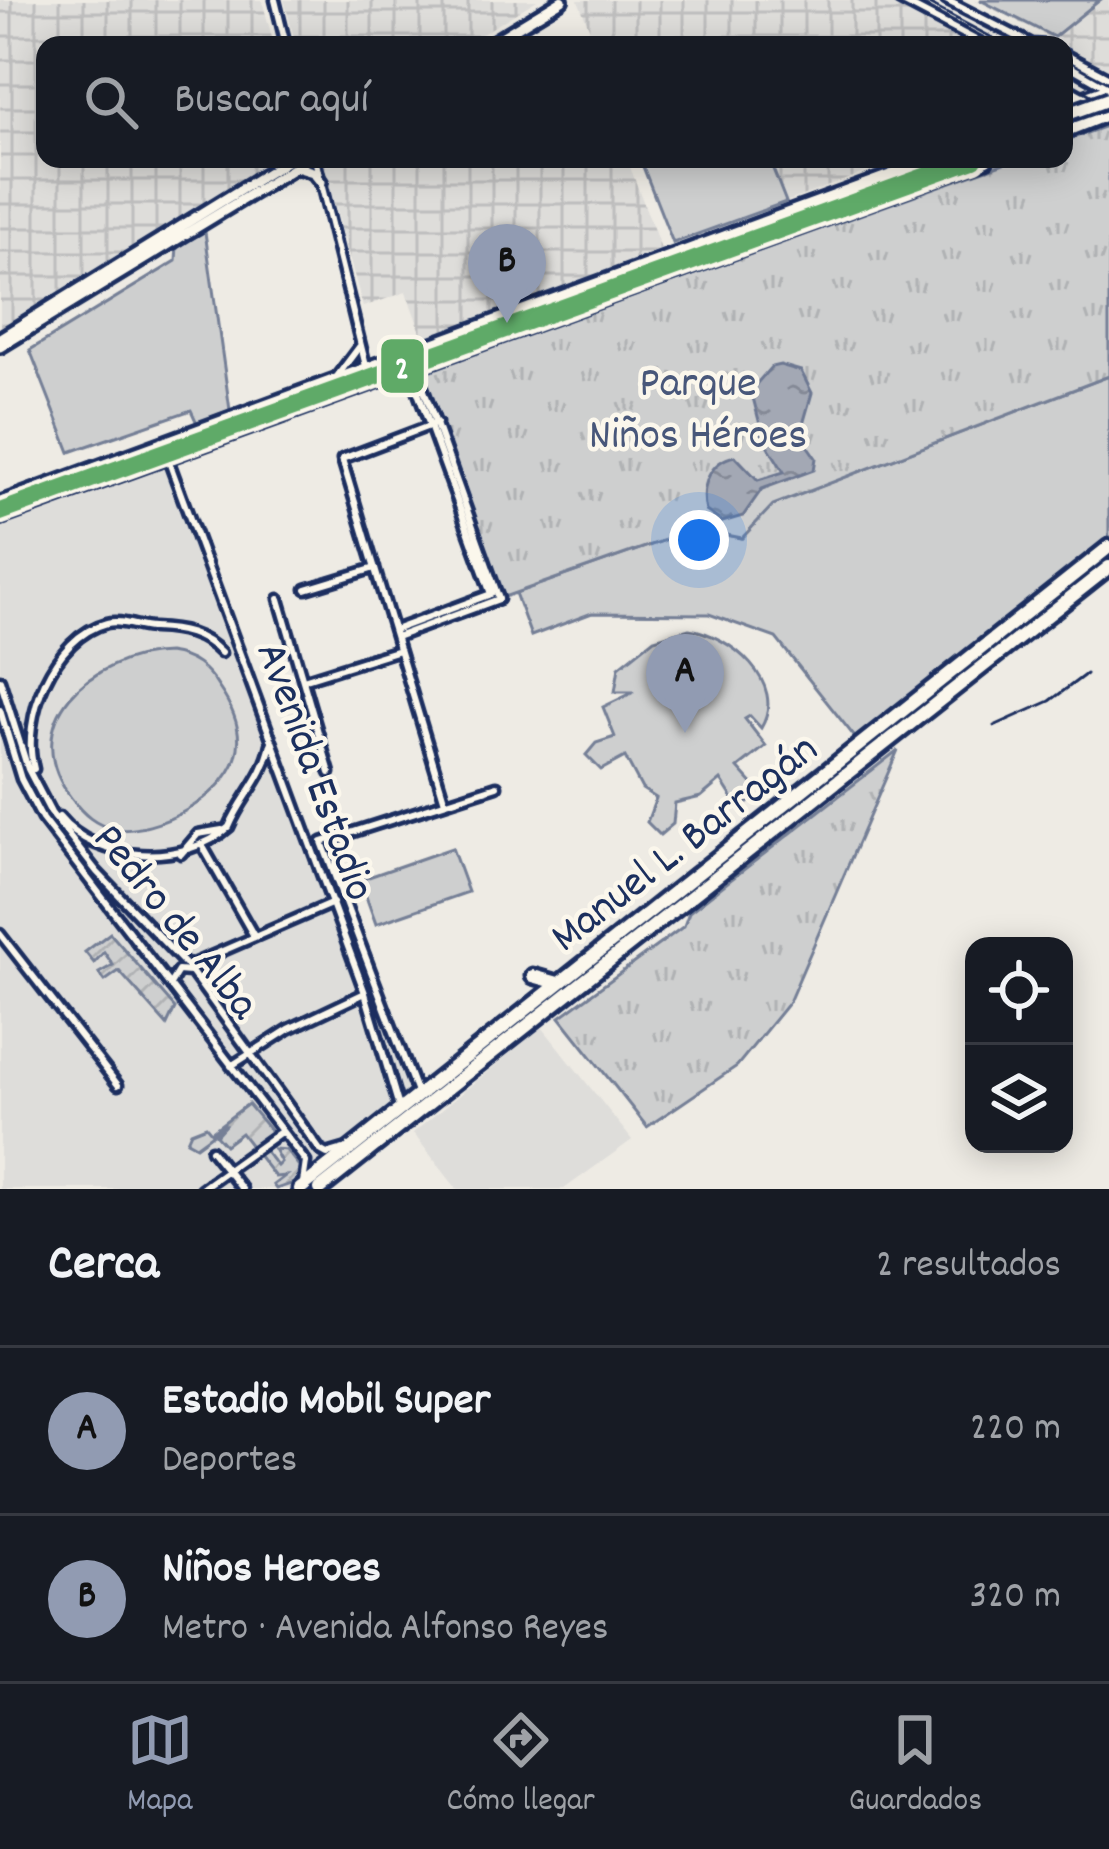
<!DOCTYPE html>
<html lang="es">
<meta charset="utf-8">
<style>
body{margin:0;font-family:Dekko,sans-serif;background:#242831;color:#f1f3f6}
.controls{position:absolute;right:36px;bottom:36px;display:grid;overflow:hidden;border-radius:24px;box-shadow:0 6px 30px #0003}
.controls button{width:108px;height:108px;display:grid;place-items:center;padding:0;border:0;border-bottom:3px solid #363941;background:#171b24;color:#f1f3f6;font:60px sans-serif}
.you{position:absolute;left:699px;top:540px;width:42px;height:42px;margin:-30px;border:9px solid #fff;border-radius:50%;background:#1a73e8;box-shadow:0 0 0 18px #1a73e833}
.badge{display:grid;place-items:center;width:78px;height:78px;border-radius:50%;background:#919bb2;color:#111;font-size:39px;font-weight:700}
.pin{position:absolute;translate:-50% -99px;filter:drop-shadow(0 3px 6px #0008)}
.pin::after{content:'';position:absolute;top:63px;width:42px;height:36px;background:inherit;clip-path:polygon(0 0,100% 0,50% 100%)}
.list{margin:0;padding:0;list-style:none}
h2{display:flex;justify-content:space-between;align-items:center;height:156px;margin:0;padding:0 48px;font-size:51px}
h2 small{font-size:39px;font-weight:400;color:#9ea1a6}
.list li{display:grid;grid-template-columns:78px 1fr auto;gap:36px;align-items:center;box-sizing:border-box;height:168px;padding:0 48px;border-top:3px solid #363941}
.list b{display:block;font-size:45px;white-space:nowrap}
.list p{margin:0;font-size:39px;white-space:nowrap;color:#9ea1a6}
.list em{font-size:39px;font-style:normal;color:#9ea1a6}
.icon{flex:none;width:66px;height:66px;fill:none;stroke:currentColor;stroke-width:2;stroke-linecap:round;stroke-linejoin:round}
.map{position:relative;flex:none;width:1109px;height:1189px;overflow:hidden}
.search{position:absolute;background:#171b24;box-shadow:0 6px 30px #0003;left:36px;right:36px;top:36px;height:132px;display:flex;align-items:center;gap:30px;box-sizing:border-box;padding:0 42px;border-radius:24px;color:#9ea1a6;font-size:45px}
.sheet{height:492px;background:#171b24}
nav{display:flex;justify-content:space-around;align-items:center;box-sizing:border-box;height:168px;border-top:3px solid #363941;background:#171b24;font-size:33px;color:#9ea1a6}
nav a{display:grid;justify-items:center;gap:6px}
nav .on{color:#919bb2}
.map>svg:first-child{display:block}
</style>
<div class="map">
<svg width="1109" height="1189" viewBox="0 0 1109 1189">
<defs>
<pattern id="industrial-grid" width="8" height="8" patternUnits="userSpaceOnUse" patternTransform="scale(3)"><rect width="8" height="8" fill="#deddda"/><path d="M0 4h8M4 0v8" fill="none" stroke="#bebebe"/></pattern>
<pattern id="park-tufts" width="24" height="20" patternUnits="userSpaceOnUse" patternTransform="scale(3)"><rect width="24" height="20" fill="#cecfcf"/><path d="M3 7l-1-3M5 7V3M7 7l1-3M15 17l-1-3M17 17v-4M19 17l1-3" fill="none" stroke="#b0b2b4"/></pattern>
<pattern id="garden-furrows" width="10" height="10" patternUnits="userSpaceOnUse" patternTransform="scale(3)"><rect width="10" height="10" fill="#cecfcf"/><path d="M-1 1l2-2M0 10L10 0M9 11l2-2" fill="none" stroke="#b0b2b4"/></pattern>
<pattern id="water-ripples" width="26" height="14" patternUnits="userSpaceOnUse" patternTransform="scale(3)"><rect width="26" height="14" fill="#a3a8b4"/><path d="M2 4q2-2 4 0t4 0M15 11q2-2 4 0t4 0" fill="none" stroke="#848996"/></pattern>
</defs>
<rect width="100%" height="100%" fill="#eeebe4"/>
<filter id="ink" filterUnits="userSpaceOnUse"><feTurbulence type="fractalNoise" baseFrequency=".00833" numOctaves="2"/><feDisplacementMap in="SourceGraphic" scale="24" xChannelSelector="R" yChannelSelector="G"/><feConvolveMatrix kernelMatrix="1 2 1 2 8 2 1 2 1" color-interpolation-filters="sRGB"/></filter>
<g filter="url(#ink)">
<!-- built -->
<path fill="#deddda" d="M176 462 410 1096 288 1189H0V527Z
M542 1027 632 1140 564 1189H457L413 1133Z"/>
<!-- industrial -->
<path fill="url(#industrial-grid)" d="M0 0H262L274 45H45V159H275L0 330Z
M284 0H537L464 45H296Z
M578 0H883L969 45H596Z
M975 0H1109V70L1064 45Z
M322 159H627L661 249 424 340 406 292 363 307Z
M769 159H901L786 202Z"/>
<!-- grass -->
<path fill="#cecfcf" stroke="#747f96" stroke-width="3" d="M980 0H1100L1054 37Z
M640 159H769L786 202 673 243Z
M205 232 230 410 197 423 191 410 70 452 30 350 176 261 177 246Z
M1109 376V541L857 740 776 638 709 614 592 613 531 636 515 593 696 529 741 538 772 505Z
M689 629C730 635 788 683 761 728L750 716 745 719 766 746 738 768 756 788 748 803 735 802 721 780 701 797 675 803 673 824 660 835 647 822 656 798 642 789 625 757 601 770 586 755 596 743 615 737 603 707 634 692H615L619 667 654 639Z
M168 653C192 656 207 668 219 688 233 708 244 732 236 757 224 797 156 835 115 829 96 826 83 814 71 798 15 723 91 654 168 653Z
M452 848 468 892 376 924 360 880Z"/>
<!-- park -->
<path fill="url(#park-tufts)" stroke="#747f96" stroke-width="3" d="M1109 125V376L773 505 742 538 696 529 504 597 423 372 1015 159H1064V141Z
M898 750 789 1002 737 1066 647 1127 560 1017 684 926 689 912Z"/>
<!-- garden -->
<path fill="url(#garden-furrows)" stroke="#747f96" stroke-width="3" d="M110 933 175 1008 167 1025 119 971 105 981 99 973 113 965 104 952 94 963 85 952Z
M248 1104 275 1136 262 1147 277 1166 281 1162 274 1149 286 1150 302 1170 294 1183 276 1189 273 1185 285 1176 275 1177 241 1133 225 1145 216 1135 226 1124 196 1146 187 1141 191 1132 206 1126 211 1132Z"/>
<!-- water -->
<path fill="url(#water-ripples)" stroke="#6d7892" stroke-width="3" d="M780 365 801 371 812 393 800 435 816 458 814 470 762 489 743 516 722 522 706 511C700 486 710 461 735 456L758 480 784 472 764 440 751 390 771 367Z"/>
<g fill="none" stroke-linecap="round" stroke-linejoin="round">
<!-- minor casing -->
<g stroke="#1b2f5e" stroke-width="15">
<path id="minor" d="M275 0 286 45
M899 0 985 45
M946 0 1034 45
M1032 44 1047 45
M1064 54 1109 78
M1064 63 1108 88
M1064 86 1084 97
M315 159 366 366
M338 375 359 347
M437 423 342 459 445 802
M168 459 365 993 399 1107
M306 589 375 568
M279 599 330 773
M394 630 491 594 409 368
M396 637 499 599 416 368
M0 680 28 769 51 813 97 872 187 966 320 1150 327 1154 344 1149
M303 680 399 650
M0 710 21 779 42 819 306 1162 303 1183
M34 769C20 719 53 637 107 623 121 619 138 628 153 628 180 629 202 633 221 653
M59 817C97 864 186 866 229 827 242 796 264 778 271 744
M202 845 254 936
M181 854 198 834 222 830
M0 934 118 1085
M188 966 333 903
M170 984 178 971 190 972
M231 1066 289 1029 365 993
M417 1093 322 842 497 786
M211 1150 242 1189
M201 1189 282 1131"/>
</g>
<!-- major casing -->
<g stroke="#1b2f5e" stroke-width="18">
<path id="major" d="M488 45 562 0
M296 167 313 172 321 182
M0 338 290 159
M0 347 309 159"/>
</g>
<!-- highway casing -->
<g stroke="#1b2f5e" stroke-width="21">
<path id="highway" d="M1064 106 1109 90
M1064 131 1109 113
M0 504 938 159
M0 517 986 159
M533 976 558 983
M300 1189 1109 547
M320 1189 1109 567"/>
</g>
<!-- minor -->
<use href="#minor" stroke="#fbf7ec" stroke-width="6"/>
<!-- major -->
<use href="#major" stroke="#fbf7ec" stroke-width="9"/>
<!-- highway -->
<use href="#highway" stroke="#fbf7ec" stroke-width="12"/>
<!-- rail -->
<path stroke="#1b2f5e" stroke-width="3" d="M921 0 1006 45
M1064 80 1109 105
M994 726 1050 701 1086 674"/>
<!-- highway-bridge casing -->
<g stroke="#1b2f5e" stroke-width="21" stroke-linecap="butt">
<path id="highway-bridge" d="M1064 115 1109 99"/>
</g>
<!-- highway-bridge -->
<use href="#highway-bridge" stroke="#fbf7ec" stroke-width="12"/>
<!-- metro-1 casing -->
<g stroke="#fbf7ec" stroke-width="27">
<path id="metro-1" d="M0 512 974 159"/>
</g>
<!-- metro-1 -->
<use href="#metro-1" stroke="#5faa67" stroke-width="18"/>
</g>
</g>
<g text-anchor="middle" stroke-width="9" stroke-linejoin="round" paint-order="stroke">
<!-- park labels -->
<g font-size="45" fill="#48577a" stroke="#fbf7ec">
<text x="698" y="395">Parque<tspan x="698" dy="52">Niños Héroes</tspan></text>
</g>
<!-- street labels -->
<g font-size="45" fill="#1b2f5e" stroke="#fbf7ec">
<text transform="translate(319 770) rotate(70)" y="16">Avenida Estadio</text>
<text transform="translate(682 840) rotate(-38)" y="16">Manuel L. Barragán</text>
<text transform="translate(179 919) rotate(51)" y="16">Pedro de Alba</text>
</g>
</g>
<rect stroke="#fbf7ec" stroke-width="4.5" x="379" y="337" width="47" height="58" rx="12" fill="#5faa67"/>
<g font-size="33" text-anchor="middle" font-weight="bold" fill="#fff">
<text x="402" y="378">2</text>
</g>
</svg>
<div class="controls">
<button><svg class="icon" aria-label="locate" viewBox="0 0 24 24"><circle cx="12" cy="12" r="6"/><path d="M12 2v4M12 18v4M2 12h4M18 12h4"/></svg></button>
<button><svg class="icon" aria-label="layers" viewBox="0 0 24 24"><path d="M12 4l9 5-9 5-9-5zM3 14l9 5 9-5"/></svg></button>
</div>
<div class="you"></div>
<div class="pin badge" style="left:685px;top:733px">A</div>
<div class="pin badge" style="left:507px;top:323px">B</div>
<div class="search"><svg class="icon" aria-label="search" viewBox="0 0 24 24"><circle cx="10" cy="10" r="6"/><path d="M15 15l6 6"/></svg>Buscar aquí</div>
</div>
<section class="sheet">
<h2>Cerca<small>2 resultados</small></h2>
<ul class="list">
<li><span class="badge">A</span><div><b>Estadio Mobil Super</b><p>Deportes</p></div><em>220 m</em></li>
<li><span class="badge">B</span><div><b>Niños Heroes</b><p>Metro · Avenida Alfonso Reyes</p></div><em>320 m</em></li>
</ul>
</section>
<nav>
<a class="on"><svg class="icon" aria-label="map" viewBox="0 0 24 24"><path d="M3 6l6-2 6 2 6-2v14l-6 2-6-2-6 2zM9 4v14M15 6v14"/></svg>Mapa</a>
<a><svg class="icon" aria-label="directions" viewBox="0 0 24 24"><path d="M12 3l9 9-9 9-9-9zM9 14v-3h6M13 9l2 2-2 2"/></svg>Cómo llegar</a>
<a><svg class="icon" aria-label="saved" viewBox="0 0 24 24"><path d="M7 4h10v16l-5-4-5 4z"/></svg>Guardados</a>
</nav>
